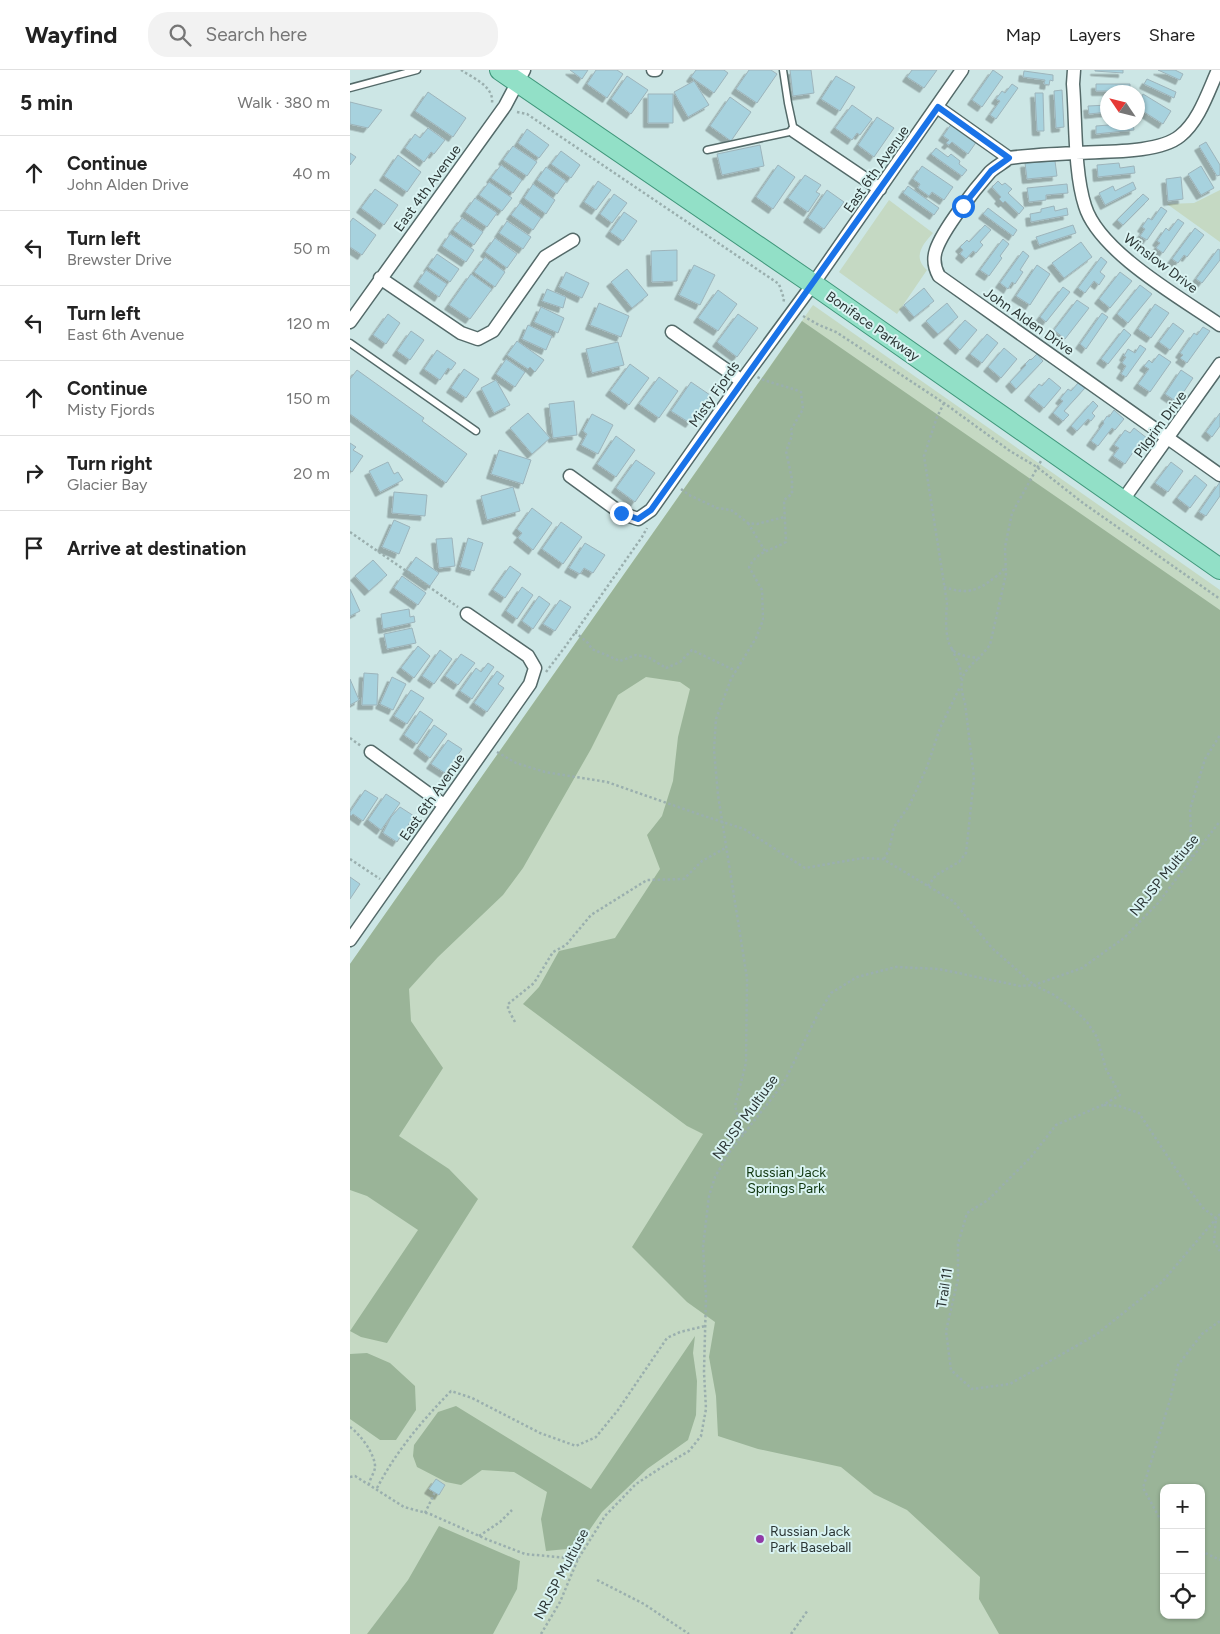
<!DOCTYPE html>
<meta charset="utf-8">
<style>
body{margin:0;font-family:Figtree,sans-serif;background:#f2f2f2;color:#222}
.controls{position:absolute;right:15px;bottom:15px;display:grid;overflow:hidden;border-radius:10px;box-shadow:0 1px 4px #0004}
.controls button{width:45px;height:45px;display:grid;place-items:center;padding:0;border:0;border-bottom:1px solid #e0e0e0;background:#fff;color:#222;font:25px sans-serif}
.compass{position:absolute;left:750px;top:15px;width:45px;height:45px;border-radius:50%;background:#fff;box-shadow:0 1px 4px #0004;rotate:305deg}
.stop{position:absolute;width:15px;height:15px;margin:-11px;border:4px solid #1a73e8;border-radius:50%;background:#fff}
.stop.end{background:#1a73e8;border-color:#fff;box-shadow:0 1px 5px #0008}
.list{margin:0;padding:0;list-style:none}
h2{display:flex;justify-content:space-between;align-items:center;height:65px;margin:0;padding:0 20px;font-size:21px}
h2 small{font-size:16px;font-weight:400;color:#767676}
.list li{display:grid;grid-template-columns:32px 1fr auto;gap:15px;align-items:center;box-sizing:border-box;height:75px;padding:0 20px;border-top:1px solid #e0e0e0}
.list b{display:block;font-size:19px;white-space:nowrap}
.list p{margin:0;font-size:16px;white-space:nowrap;color:#767676}
.list em{font-size:16px;font-style:normal;color:#767676}
.icon{flex:none;width:28px;height:28px;fill:none;stroke:currentColor;stroke-width:2;stroke-linecap:round;stroke-linejoin:round}
.map{position:relative;flex:none;width:870px;height:1564px;overflow:hidden}
header{display:flex;align-items:center;gap:30px;box-sizing:border-box;height:70px;padding:0 25px;background:#fff;border-bottom:1px solid #e0e0e0}
header strong{font-size:24px}
nav{display:flex;gap:28px;margin-inline-start:auto;font-size:18px}
.search{width:350px;height:45px;background:#f2f2f2;display:flex;align-items:center;gap:12px;box-sizing:border-box;padding:0 18px;border-radius:20px;color:#767676;font-size:19px}
main{display:flex}
aside{flex:1;background:#fff}
.map>svg:first-child{display:block}
</style>
<header>
<strong>Wayfind</strong>
<div class="search"><svg class="icon" aria-label="search" viewBox="0 0 24 24"><circle cx="10" cy="10" r="6"/><path d="M15 15l6 6"/></svg>Search here</div>
<nav><a>Map</a><a>Layers</a><a>Share</a></nav>
</header>
<main>
<aside>
<h2>5 min<small>Walk · 380 m</small></h2>
<ul class="list">
<li><svg class="icon" aria-label="ahead" viewBox="0 0 24 24"><path d="M12 20V5M6 11l6-6 6 6"/></svg><div><b>Continue</b><p>John Alden Drive</p></div><em>40 m</em></li>
<li><svg class="icon" aria-label="left" viewBox="0 0 24 24"><path d="M17 20v-9H6M10 6l-5 5 5 5"/></svg><div><b>Turn left</b><p>Brewster Drive</p></div><em>50 m</em></li>
<li><svg class="icon" aria-label="left" viewBox="0 0 24 24"><path d="M17 20v-9H6M10 6l-5 5 5 5"/></svg><div><b>Turn left</b><p>East 6th Avenue</p></div><em>120 m</em></li>
<li><svg class="icon" aria-label="ahead" viewBox="0 0 24 24"><path d="M12 20V5M6 11l6-6 6 6"/></svg><div><b>Continue</b><p>Misty Fjords</p></div><em>150 m</em></li>
<li><svg class="icon" aria-label="right" viewBox="0 0 24 24"><path d="M7 20v-9h11M14 6l5 5-5 5"/></svg><div><b>Turn right</b><p>Glacier Bay</p></div><em>20 m</em></li>
<li><svg class="icon" aria-label="arrive" viewBox="0 0 24 24"><path d="M6 21V4h12l-3 4 3 4H6"/></svg><div><b>Arrive at destination</b></div></li>
</ul>
</aside>
<div class="map">
<svg width="870" height="1564" viewBox="0 0 870 1564">
<defs>
<filter id="shadow"><feDropShadow dx="-4.5" dy="4.5" stdDeviation="0" flood-color="#0004"/></filter>
</defs>
<rect width="100%" height="100%" fill="#cce6e5"/>
<!-- green -->
<path fill="#c5d9c3" fill-rule="evenodd" d="M870 120V172L817 134 844 133Z
M539 130 583 163C573 174 562 187 577 200L547 244 489 202Z
M463 235 870 520V1564H0V894ZM814 1418H851V1545H814Z"/>
<!-- forest -->
<path fill="#9ab498" fill-rule="evenodd" d="M452 251 870 540V1564H649L629 1529 630 1507 557 1440 524 1424 491 1397 408 1379 368 1366 366 1326 359 1287 365 1252 337 1232 282 1177 353 1064 337 1056 173 934 189 917 209 881 265 868 310 799 297 765 312 746 323 711 328 667 340 619 330 612 296 607 268 625 241 679 173 798 153 825 88 887 59 919 61 951 93 998 49 1066 99 1099 128 1129 37 1273 11 1267 0 1261 68 1160 17 1126 0 1120V894ZM814 1418H851V1545H814Z
M345 1266 343 1283 347 1311 346 1345 338 1370 297 1399 252 1442 227 1478 196 1481 191 1449 197 1422 164 1402 132 1400 111 1415 96 1412 67 1397 63 1386 64 1375 88 1342 106 1336 241 1419Z
M17 1283 40 1293 65 1316 66 1340 46 1370H30L0 1349V1284Z
M89 1456 170 1491 167 1519 143 1564H17L58 1510Z"/>
<!-- building -->
<path fill="#a7d2de" stroke="#9db4bb" filter="url(#shadow)" d="M220 0H238L232 9Z
M246 0H267L273 4 257 28 237 14Z
M346 0H374L378 3 364 23 341 7Z
M399 0H421L427 4 407 33 386 19Z
M440 0H461L464 23 443 26Z
M562 0H587L574 18 557 7Z
M643 0 653 7 632 37 622 30Z
M745 0H773V3L745 1Z
M808 0H825L833 4 830 10Z
M674 1 703 5V11L700 10 699 15 694 14 695 10 673 7Z
M277 6 298 20 281 44 261 29Z
M486 6 505 17 490 41 471 29Z
M797 9 826 22 824 28 794 14Z
M344 11 359 35 338 47 324 22Z
M662 14 668 18 646 49 640 45 650 31 646 29 652 21 655 23Z
M746 14H780V21H746Z
M712 20 714 57 706 58 704 21Z
M78 22 116 48 103 67 65 41Z
M685 23H693L694 61H687Z
M298 24H323V53H298Z
M793 24 821 41 813 54 788 38V34Z
M380 27 401 42 381 71 360 56Z
M0 32 32 40 18 58 0 54Z
M502 35 522 49 510 65 507 63 502 70 485 58Z
M758 35V42L739 44 738 36Z
M527 47 544 58 524 87 508 75Z
M602 53 627 71 618 84 602 72 599 75 596 73 599 70 593 66Z
M783 53 784 60 746 64V56Z
M78 58 95 70 84 84 81 82 74 92 55 78 65 64 70 68Z
M177 59 199 75 189 88 168 73Z
M856 72 870 95V105L867 106 849 76Z
M410 75 414 96 372 105 367 84Z
M163 76 187 92 177 106 153 90Z
M586 78 598 87 601 84 610 91 609 94 617 100 612 106 581 84Z
M211 81 230 95 221 108 201 94Z
M0 83 6 87 0 95Z
M48 85 71 102 57 122 34 106Z
M705 91 707 106 677 109 675 93Z
M769 93 770 98 784 96 785 103 748 107 747 95Z
M151 95 172 110 163 123 141 108Z
M428 95 445 107 423 139 406 127Z
M572 96 603 117 594 130 582 122 579 126 568 118 570 114 563 109Z
M851 96 864 118 851 125 838 104Z
M196 97 216 111 207 124 187 110Z
M455 105 471 115 466 122 470 124 458 142 438 128Z
M831 107 833 129 818 131 816 109Z
M248 111 261 120 246 140 234 132Z
M648 111 652 115 655 113 662 119 658 123 674 138 669 144 655 131 653 133 649 129 651 127 642 117Z
M139 112 162 128 152 141 129 125Z
M783 112 786 119 755 135 749 123 763 116 765 121Z
M183 114 205 130 196 144 174 128Z
M717 114 718 123 696 125V130L679 132 677 118Z
M558 116 589 138 584 145 553 123Z
M25 119 48 135 34 155 11 138Z
M477 120 494 132 474 159 458 148Z
M264 124 277 133 262 153 250 144Z
M793 124 799 129 773 155 767 150Z
M125 128 147 143 137 157 115 142Z
M170 133 191 148 183 160 161 145Z
M704 136 705 141 717 138 718 145 681 152 680 144 691 142V139Z
M811 137 817 141 797 170 790 166 795 159 792 157 798 148 802 150Z
M638 138 667 160 663 166 633 144Z
M274 142 287 151 273 171 260 162Z
M3 148 26 165 12 185 0 177V152Z
M112 148 133 162 124 175 103 160Z
M828 149 834 153 813 183 806 178 810 173 807 171 816 158 819 161Z
M157 151 181 167 173 179 149 163Z
M635 155 641 160 630 172 633 175 626 183 623 181 616 189 610 184 613 180 610 177 617 170 619 172Z
M723 155 726 163 689 175 686 167Z
M845 158 854 165 837 187 834 185 828 193 822 189Z
M100 164 124 180 116 192 92 176Z
M145 168 167 184 157 198 135 182Z
M653 169 659 174 650 186 652 188 639 206 630 200Z
M731 172 742 187 714 208 702 193Z
M868 179 870 180V190L852 213 846 209Z
M327 180V211L302 212 301 181Z
M673 181 679 186 670 200 673 202 665 214 662 212 658 219 650 213Z
M87 184 109 199 100 212 78 197Z
M135 187 155 202 145 217 124 202Z
M751 187 757 192 750 202 755 206 749 215 744 211 735 223 728 218Z
M344 195 365 205 350 235 329 225Z
M687 195 700 204 680 235 666 226Z
M277 199 298 225 282 238 261 212Z
M76 200 97 214 89 227 68 212Z
M216 202 239 213 232 228 209 217Z
M770 202 782 211 760 238 749 229Z
M121 204 142 219 120 249 99 235Z
M790 215 802 224 778 253 767 244Z
M713 217 720 222 696 252 690 247Z
M574 218 584 231 564 247 554 235Z
M197 219 216 227 213 238 192 231Z
M368 220 387 234 368 261 348 248Z
M727 230 739 238 715 269 704 260Z
M249 233 279 246 271 267 240 255Z
M597 233 608 247 588 264 576 251Z
M805 234 819 243 801 268 788 259Z
M191 237 214 248 208 263 184 252Z
M752 243 758 247 736 279 730 274Z
M38 244 50 253 36 274 23 265Z
M388 244 408 258 387 287 367 272Z
M615 250 627 260 610 280 598 269Z
M823 253 834 261 820 280 809 272Z
M178 255 202 266 196 280 172 269Z
M853 257 860 261 837 293 830 288 833 285 830 283 844 263 847 265Z
M774 259 781 265 758 294 751 289Z
M61 261 74 270 60 290 47 281Z
M637 264 648 273 632 293 620 284Z
M167 271 194 290 185 302 180 297 178 299 157 285Z
M268 272 274 295 242 303 236 279Z
M790 275 796 279 776 307 771 304 776 296 772 293 776 287 774 286 778 279 785 283Z
M654 278 667 289 651 308 638 297Z
M87 280 106 293 101 300 98 298 90 310 74 299Z
M687 284 693 291 666 319 660 312 676 295 675 294 680 289 681 290Z
M809 284 821 292 800 322 788 314 799 299 794 296 799 290 802 293Z
M156 289 175 302 165 317 146 304Z
M280 294 299 308 279 335 260 321Z
M114 299 129 309 116 328 101 318Z
M7 300 74 348 72 351 117 384 96 413 0 344V309Z
M831 300 843 308 827 332 815 324Z
M309 307 328 321 309 348 289 334Z
M699 308 711 318 694 338 679 326 689 314 692 316Z
M146 310 160 335 144 343 131 318Z
M341 312 360 325 340 353 321 341Z
M728 313 735 318 714 341 719 345 713 351 703 343 713 331 710 329 718 319 721 321Z
M224 331 227 365 203 368 199 334Z
M743 331 748 336 742 343 745 346 741 351 738 349 727 361 721 356Z
M764 340 774 349 765 360 762 358 748 376 741 371 754 353 753 352 757 346 759 347Z
M178 343 200 368 182 384 160 358Z
M870 343V356L862 367 856 362Z
M242 344 263 355 248 384 231 375 237 364 233 361Z
M784 358 797 368 792 374 790 372 775 394 763 386 769 378 764 375 775 360 780 363Z
M266 366 285 380 266 407 247 394Z
M0 373 6 377 3 380 13 386 2 402 0 400Z
M149 380 181 390 173 414 141 404Z
M286 390 305 403 285 432 266 418Z
M38 392 44 404 48 402 53 410 30 422 19 401Z
M821 392 833 401 818 422 805 413Z
M845 405 857 415 840 438 827 428Z
M870 412V426L856 446 849 442Z
M163 417 170 441 137 450 131 426Z
M44 422 77 425 75 446 42 443Z
M182 438 202 453 183 480 168 468 172 463 167 459Z
M44 450 60 457 49 484 32 477Z
M211 452 232 467 213 494 192 479Z
M102 468 105 496 89 498 86 469Z
M118 468 133 473 124 501 110 497Z
M235 473 255 485 243 503 234 498 230 504 219 498Z
M66 487 89 503 80 516 57 500Z
M23 490 37 505 19 521 5 506Z
M160 496 171 504 155 528 143 520Z
M52 506 76 523 68 535 44 518Z
M172 517 183 525 167 549 156 541Z
M0 519 10 541 0 546Z
M189 526 200 534 183 559 172 551Z
M210 530 221 537 205 561 193 554Z
M59 539 60 547 64 546 65 552 33 559 31 544Z
M62 558 66 573 37 579 34 564Z
M68 576 80 586 64 608 51 598Z
M90 580 102 589 84 614 72 606Z
M111 584 125 593 108 615 95 606Z
M138 593 144 597 122 629 110 621 126 598 131 602Z
M147 601 154 606 148 614 154 618 137 642 124 633Z
M14 603 28 604 27 635H12Z
M42 607 56 614 43 640 30 634Z
M0 609 9 630 0 635Z
M61 620 74 628 57 654 44 646Z
M70 641 83 650 67 674 54 665Z
M84 655 97 664 80 688 68 679Z
M98 670 112 679 95 703 81 694Z
M15 720 28 728 13 751 3 744 1 746 0 745V742Z
M36 724 50 733 31 760 18 750Z
M50 737 64 746 47 772 33 763 41 747Z
M0 807 10 814 0 829Z
M86 1409 95 1415 89 1425 79 1419Z"/>
<g fill="none" stroke-linecap="round" stroke-linejoin="round">
<!-- service casing -->
<g stroke="#546a69" stroke-width="9">
<path id="service" d="M0 18 67 0
M357 80 444 61 438 33 433 0
M0 273 126 361"/>
</g>
<!-- minor casing -->
<g stroke="#546a69" stroke-width="15">
<path id="minor" d="M303 0H306
M724 0 723 14C726 51 724 102 735 136 749 182 831 228 870 255
M587 37 659 88C681 85 703 84 725 83 752 81 808 84 830 66 849 51 858 22 868 0
M444 61 530 119
M659 88C653 93 645 97 640 102 625 119 593 159 586 180 583 189 584 197 589 206L870 405
M30 208 111 263 128 269 143 261 195 187 223 170
M0 252 155 36 174 0
M322 262 392 311
M220 406 271 443 288 449 301 440 396 305 463 214 612 0
M773 430 870 294
M21 682 94 735
M0 870 180 614 185 598 178 586 117 544"/>
</g>
<!-- primary casing -->
<g stroke="#40977b" stroke-width="22">
<path id="primary" d="M150 0 463 214 870 499"/>
</g>
<!-- path -->
<path stroke="#9aafae" stroke-width="2.5" stroke-dasharray="2.5 2.5" stroke-linecap="butt" d="M111 0C123 8 144 16 142 33
M167 42 177 44 429 214 434 229 433 234
M453 246 469 255 486 262 594 333 660 381 687 397 733 433 870 529
M594 333 587 347 574 386 597 533C596 547 593 579 609 584 616 587 623 587 629 588L640 575 656 504 655 477 662 443 691 391
M331 419 339 425 367 438 381 440 398 453 407 454 434 447
M398 453 415 481
M0 462 108 537
M594 517C616 524 626 522 644 508 649 504 653 502 655 496
M225 562 238 573 242 579 270 591 286 585 298 587 316 598 330 592 342 580 386 601
M602 579 610 597 611 609
M196 602 215 577 292 467 297 458
M0 668 11 676
M147 682 166 693 195 702 257 712 351 745 394 759 455 798 513 788 533 789 603 831 642 878 684 915 704 925 726 941 737 952 747 967 756 999 770 1025 753 1035 706 1055 681 1087 638 1130 617 1143 608 1174V1209L596 1261 601 1300 622 1319 660 1314 747 1264 812 1212 870 1144
M842 787 840 739 855 689 870 665
M0 789 30 809
M534 789 539 780 544 757 559 736 577 697 590 658 610 617
M578 816 586 805 609 792 616 783 624 708 615 633C608 611 611 603 629 588
M165 952 158 939V934L184 913 203 882 216 875 241 845 297 810 334 809 352 791 377 777
M754 1035 769 1036 789 1043 841 1122 853 1138 866 1148 864 1172 870 1181
M393 1064 385 1036 396 993 397 908 368 725 364 680 366 649 381 609 406 568 413 550 412 520 399 497C408 480 421 481 436 472L434 430 442 424V409L436 381 442 366 441 360 453 339 451 322C437 316 422 314 407 307
M0 1357C10 1364 26 1385 25 1398 24 1403 20 1409 19 1414
M0 1407 5 1406 54 1437 80 1444 136 1469 175 1484 228 1489
M27 1418C47 1380 71 1352 101 1321L122 1328 190 1363 226 1376 246 1367 268 1340 317 1268 330 1262 355 1256
M75 1443 85 1422
M814 1456 793 1418 820 1330 828 1295 852 1264 870 1251
M129 1466 150 1452 162 1440
M851 1481 870 1490
M247 1510 294 1534 339 1564
M191 1564 210 1532 228 1489 255 1446 286 1414 312 1397 339 1381 351 1366 356 1339 354 1302 356 1226 353 1177 359 1126 365 1107 378 1084 433 1014 467 946 481 923 507 907 546 897 589 899 670 916 684 915 732 898 774 868 808 833 870 751
M441 1564 458 1540"/>
<!-- service -->
<use href="#service" stroke="#fff" stroke-width="6"/>
<!-- minor -->
<use href="#minor" stroke="#fff" stroke-width="12"/>
<!-- primary -->
<use href="#primary" stroke="#92e0c7" stroke-width="20"/>
</g>
<g fill="none" stroke-linecap="round" stroke-linejoin="round">
<!-- route -->
<path stroke="#1a73e8" stroke-width="6" d="M271 443 288 449 301 440 588 37 659 88 641 101 613 136"/>
</g>
<!-- markers -->
<circle fill="#9139a6" stroke="#d9f3f2" stroke-width="2" cx="410" cy="1469" r="5"/>
<g text-anchor="middle" stroke-width="4" stroke-linejoin="round" paint-order="stroke">
<!-- street labels -->
<g font-size="14" fill="#2c3635" stroke="#d9f3f2">
<text transform="translate(526 99) rotate(-55)" y="5">East 6th Avenue</text>
<text transform="translate(77 118) rotate(-54)" y="5">East 4th Avenue</text>
<text transform="translate(811 193) rotate(37)" y="5">Winslow Drive</text>
<text transform="translate(679 251) rotate(35)" y="5">John Alden Drive</text>
<text transform="translate(523 256) rotate(35)" y="5">Boniface Parkway</text>
<text transform="translate(364 324) rotate(-55)" y="5">Misty Fjords</text>
<text transform="translate(810 354) rotate(-54)" y="5">Pilgrim Drive</text>
<text transform="translate(82 727) rotate(-55)" y="5">East 6th Avenue</text>
<text transform="translate(814 805) rotate(-51)" y="5">NRJSP Multiuse</text>
<text transform="translate(395 1047) rotate(-54)" y="5">NRJSP Multiuse</text>
<text transform="translate(594 1218) rotate(-81)" y="5">Trail 11</text>
<text transform="translate(211 1504) rotate(-62)" y="5">NRJSP Multiuse</text>
</g>
<!-- park labels -->
<g font-size="14" fill="#10360f" stroke="#d9f3f2">
<text x="436" y="1107">Russian Jack<tspan x="436" dy="16">Springs Park</tspan></text>
</g>
<!-- poi labels -->
<g font-size="14" fill="#2c3635" stroke="#d9f3f2" text-anchor="start">
<text x="420" y="1466">Russian Jack<tspan x="420" dy="16">Park Baseball</tspan></text>
</g>
</g>
</svg>
<div class="controls">
<button>+</button>
<button>−</button>
<button><svg class="icon" aria-label="locate" viewBox="0 0 24 24"><circle cx="12" cy="12" r="6"/><path d="M12 2v4M12 18v4M2 12h4M18 12h4"/></svg></button>
</div>
<svg class="compass" viewBox="-18 -18 36 36"><path d="M0-13l5 13h-10z" fill="#e53935"/><path d="M0 13l5-13h-10z" fill="#767676"/></svg>
<div class="stop" style="left:613px;top:136px"></div>
<div class="stop end" style="left:271px;top:443px"></div>
</div>
</main>
